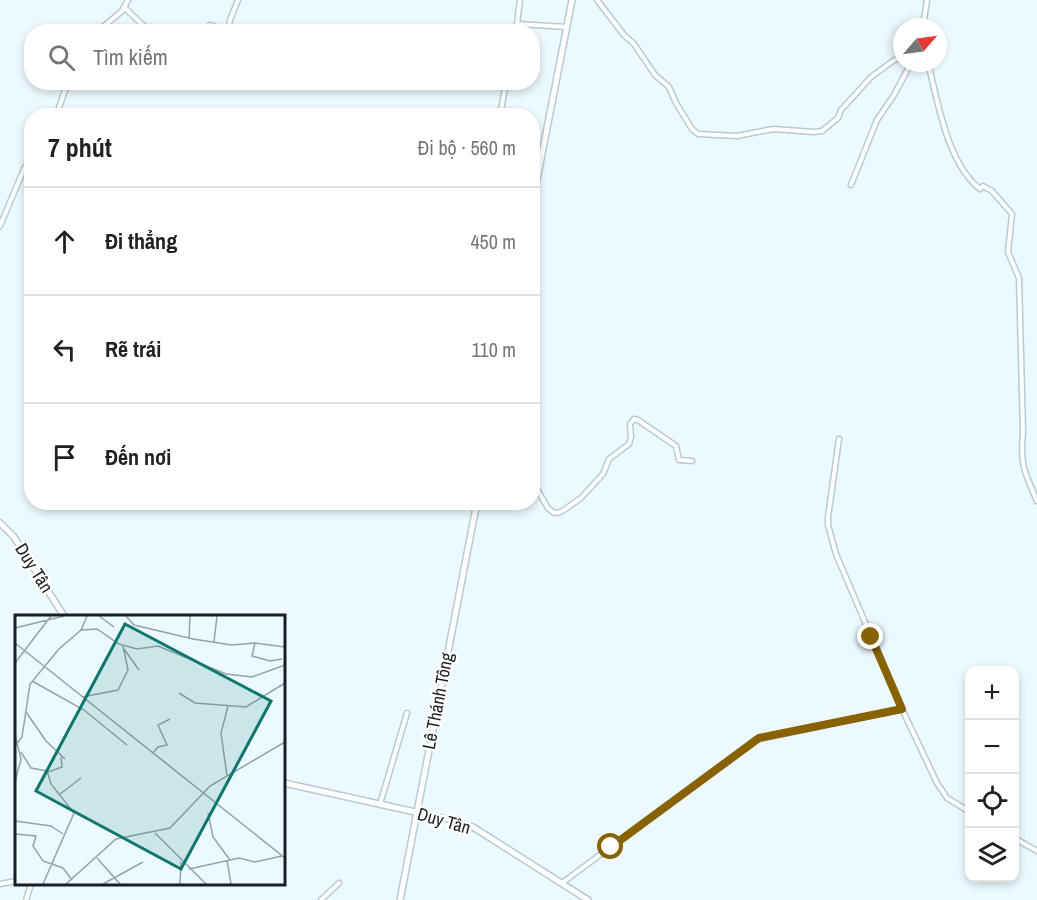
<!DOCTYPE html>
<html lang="vi">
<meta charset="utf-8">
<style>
body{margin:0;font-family:"Archivo Narrow",sans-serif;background:#f2f2f2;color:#202124}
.controls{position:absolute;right:18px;bottom:18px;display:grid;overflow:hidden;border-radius:12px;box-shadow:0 3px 9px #0003}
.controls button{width:54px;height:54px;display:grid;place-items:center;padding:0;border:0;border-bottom:2px solid #e0e0e0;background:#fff;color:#202124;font:30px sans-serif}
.compass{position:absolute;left:893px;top:18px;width:54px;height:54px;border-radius:50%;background:#fff;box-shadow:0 3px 9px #0003;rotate:62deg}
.stop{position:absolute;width:18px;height:18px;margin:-14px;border:4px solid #886200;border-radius:50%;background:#fff}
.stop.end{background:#886200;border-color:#fff;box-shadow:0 2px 6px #0008}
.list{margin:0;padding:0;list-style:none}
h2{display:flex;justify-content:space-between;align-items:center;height:78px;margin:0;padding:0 24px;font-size:26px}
h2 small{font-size:20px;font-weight:400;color:#757577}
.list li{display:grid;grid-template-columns:39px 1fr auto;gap:18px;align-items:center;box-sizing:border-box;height:108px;padding:0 24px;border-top:2px solid #e0e0e0}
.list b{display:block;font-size:22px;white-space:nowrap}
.list em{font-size:20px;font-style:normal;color:#757577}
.icon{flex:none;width:33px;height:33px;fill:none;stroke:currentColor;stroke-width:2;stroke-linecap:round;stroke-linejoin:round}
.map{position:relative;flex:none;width:1037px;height:900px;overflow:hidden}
.search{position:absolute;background:#fff;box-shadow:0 3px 9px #0003;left:24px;top:24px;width:516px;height:66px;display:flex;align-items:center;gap:15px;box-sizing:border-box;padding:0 21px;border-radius:24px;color:#757577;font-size:22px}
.panel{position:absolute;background:#fff;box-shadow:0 3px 9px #0003;left:24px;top:108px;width:516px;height:402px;border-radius:24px}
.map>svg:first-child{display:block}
</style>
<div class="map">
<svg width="1037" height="900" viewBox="0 0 1037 900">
<rect width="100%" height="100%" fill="#ecf9fe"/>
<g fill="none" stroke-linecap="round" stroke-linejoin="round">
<!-- minor casing -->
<g stroke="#b6cbd3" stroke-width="7">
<path id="minor" d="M597 0 624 35 634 44 655 75 669 87 676 103 692 129 698 134 737 136 773 129 814 132 822 131 838 118 841 110 871 77 893 61 902 56
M125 8 150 32
M518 24 566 27
M923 27 927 0
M97 32 122 11 128 0
M206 32 210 25 228 31
M228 32 230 20 238 0
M516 32 520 0
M928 63C938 102 947 163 980 189L983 186 992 191 1012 214 1008 252 1019 278 1023 432C1020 465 1024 471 1037 501
M56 116 68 82
M500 116 506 82
M851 185 877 120 894 95 911 63
M0 226 24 169 32 157
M839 439 828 517V525L836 554 902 709 937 783 947 798 970 812
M532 481 548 508 554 513 561 512 581 498 603 474 609 459 629 444 631 437 630 424 634 419 638 420 676 446 679 460 692 461
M380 804 407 713
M1014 838 1037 851
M562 883 755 740 902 709
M0 884 16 881
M26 900 31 884
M321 900 339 883"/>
</g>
<!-- tertiary casing -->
<g stroke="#b6cbd3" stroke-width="8">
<path id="tertiary" d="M532 205 572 0
M0 523 14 537 64 616
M284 783 447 819 473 827 588 900
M400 900 477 502"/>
</g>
<!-- minor -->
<use href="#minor" stroke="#fff" stroke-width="4"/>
<!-- tertiary -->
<use href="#tertiary" stroke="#fff" stroke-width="5"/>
</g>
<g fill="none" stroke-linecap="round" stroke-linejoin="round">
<!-- route -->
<path stroke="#886200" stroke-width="8" d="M611 847 759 738 902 709 871 637"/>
</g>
<g text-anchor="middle" stroke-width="5" stroke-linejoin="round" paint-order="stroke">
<!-- street labels -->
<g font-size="18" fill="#181f23" stroke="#fff">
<text transform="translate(34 568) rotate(58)" y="6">Duy Tân</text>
<text transform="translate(438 701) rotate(-79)" y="6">Lê Thánh Tông</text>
<text transform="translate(444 821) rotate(16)" y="6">Duy Tân</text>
</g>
</g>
<!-- overview -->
<g transform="translate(15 615)">
<rect width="270" height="270" fill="#ecf9fe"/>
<path fill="none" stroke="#97a2a6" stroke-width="1.5" d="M84 1 99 12M111 1 119 10 178 24 217 30 240 28 270 32M0 13 49 1M66 15 82 14 104 29 122 34 143 31 211 59 237 62 270 50M174 23 175 1M199 27 202 1M0 28 270 243M240 28 237 41 255 46 267 44M109 34 124 55M0 48 36 1M17 66 69 95 112 130M164 78 180 88 231 92 270 68M67 82 103 75 113 55 108 31M11 97 31 126 50 144M0 120 6 144 0 167M0 131 7 122 15 69 44 34 66 15 72 1M6 137 16 153 32 156 36 169 59 198 28 269M138 138 143 132 152 130 143 110 155 104M33 157 47 152 46 142M212 161 206 118 213 91M45 179 66 163M193 198 198 222 215 245M0 206 36 211 48 219M140 218 191 269M0 219 21 221 18 231 28 246 48 253 57 265M82 243 105 269M212 245 216 269M174 254 224 243 240 247 267 241M51 269 101 224 155 213 195 171 270 127M88 269 128 247M165 269 166 247"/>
<path fill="#0f766e" fill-opacity="0.15" stroke="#0f766e" stroke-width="3" d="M110 9 256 86 166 254 21 176Z"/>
<rect width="270" height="270" fill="none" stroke="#181f23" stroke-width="3"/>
</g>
</svg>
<div class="controls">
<button>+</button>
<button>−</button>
<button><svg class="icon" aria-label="locate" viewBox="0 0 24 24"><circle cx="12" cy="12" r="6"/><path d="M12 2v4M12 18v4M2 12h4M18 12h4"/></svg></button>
<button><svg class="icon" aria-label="layers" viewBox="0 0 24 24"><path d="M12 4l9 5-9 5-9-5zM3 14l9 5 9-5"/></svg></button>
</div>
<svg class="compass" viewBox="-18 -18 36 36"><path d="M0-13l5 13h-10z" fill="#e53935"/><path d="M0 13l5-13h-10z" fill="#757577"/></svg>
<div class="stop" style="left:611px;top:847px"></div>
<div class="stop end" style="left:871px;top:637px"></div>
<div class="search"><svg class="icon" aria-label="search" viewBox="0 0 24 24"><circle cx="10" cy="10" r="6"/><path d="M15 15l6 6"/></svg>Tìm kiếm</div>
<section class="panel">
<h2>7 phút<small>Đi bộ · 560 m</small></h2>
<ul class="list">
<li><svg class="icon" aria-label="ahead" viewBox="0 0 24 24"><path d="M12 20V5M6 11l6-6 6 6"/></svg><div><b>Đi thẳng</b></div><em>450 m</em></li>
<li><svg class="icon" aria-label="left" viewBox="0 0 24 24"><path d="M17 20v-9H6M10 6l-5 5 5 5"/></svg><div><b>Rẽ trái</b></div><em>110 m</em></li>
<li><svg class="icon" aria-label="arrive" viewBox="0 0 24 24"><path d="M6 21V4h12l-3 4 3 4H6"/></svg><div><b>Đến nơi</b></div></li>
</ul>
</section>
</div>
